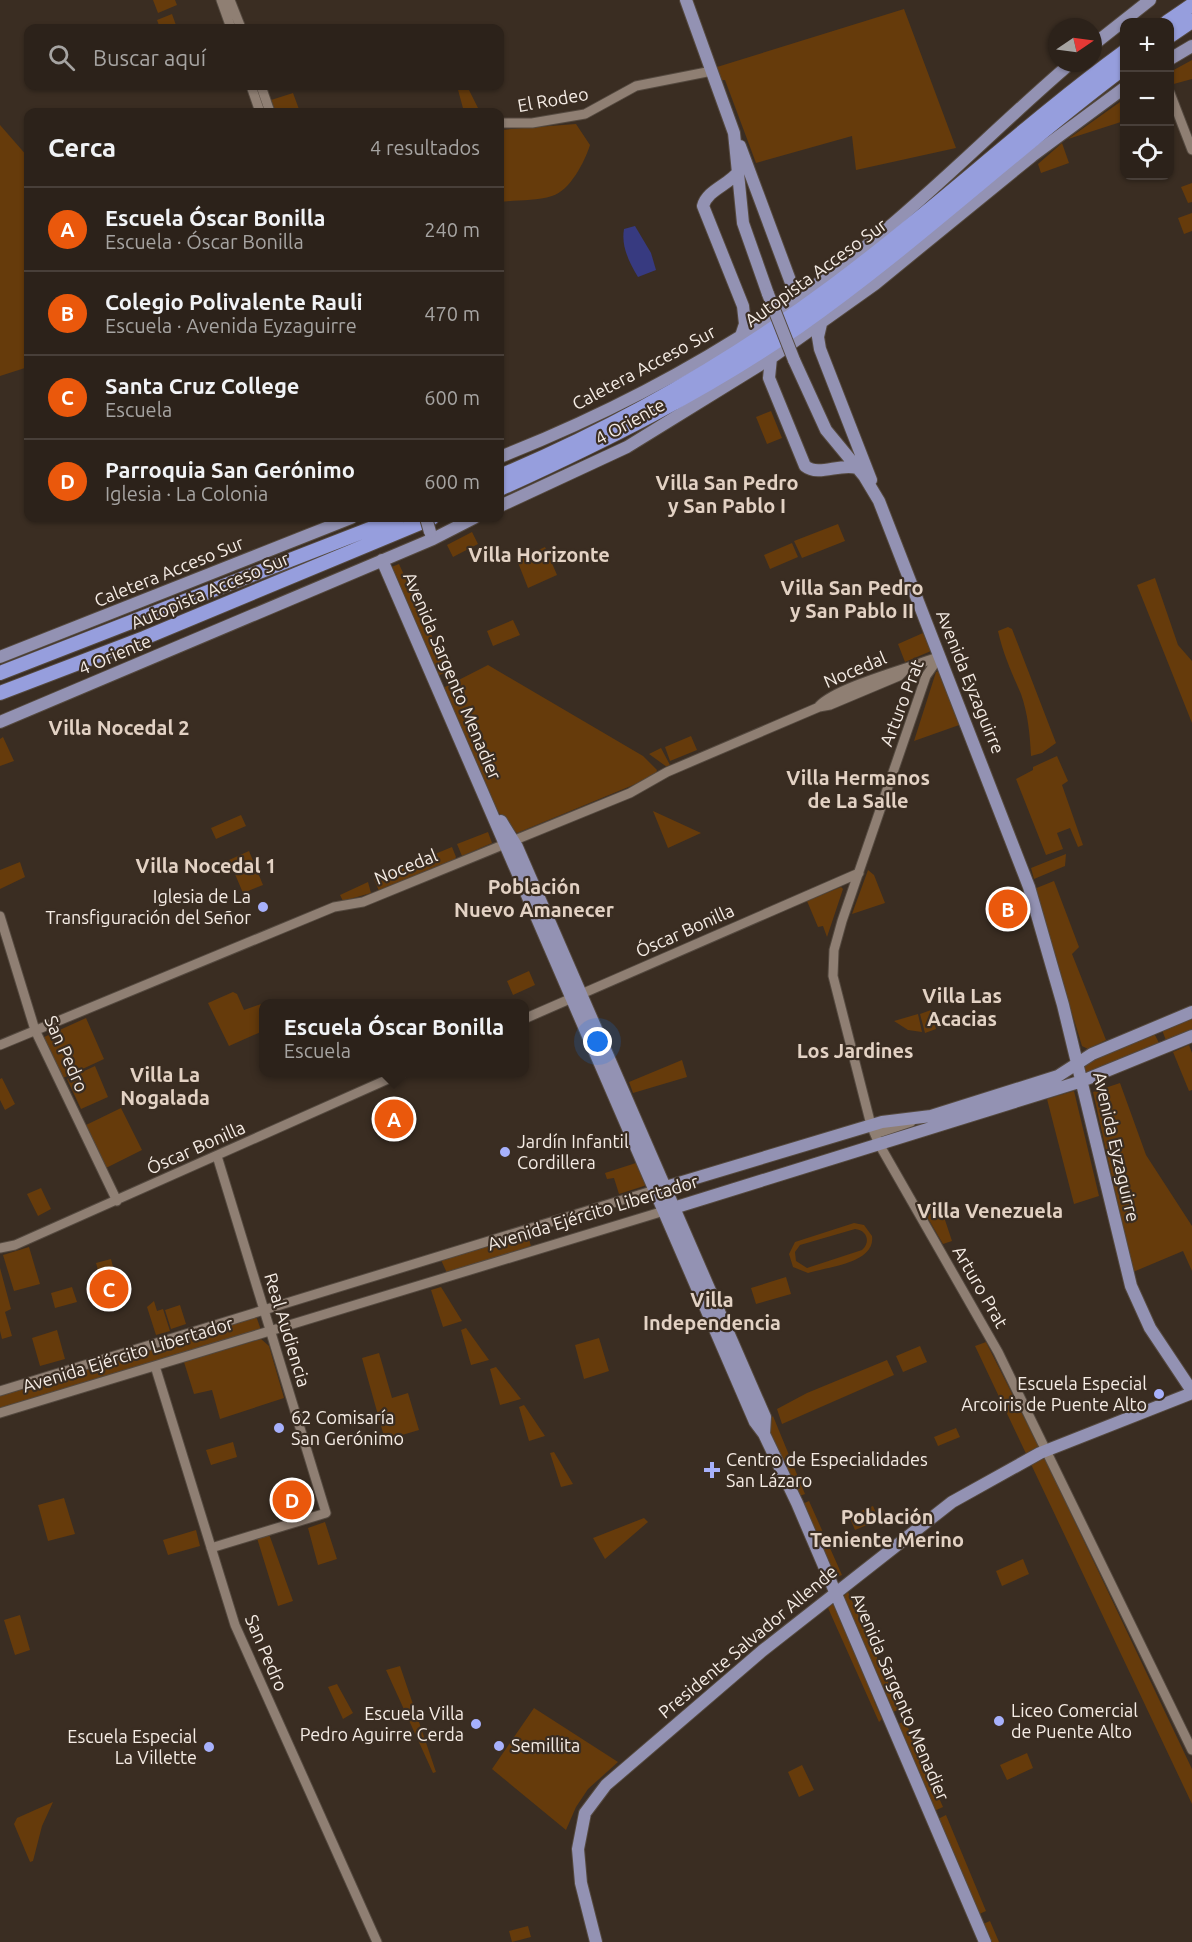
<!DOCTYPE html>
<html lang="es">
<meta charset="utf-8">
<style>
body{margin:0;font-family:Ubuntu,sans-serif;background:#342a23;color:#f1f3f6}
.controls{position:absolute;right:18px;top:18px;display:grid;overflow:hidden;border-radius:12px;box-shadow:0 2px 4px #0004}
.controls button{width:54px;height:54px;display:grid;place-items:center;padding:0;border:0;border-bottom:2px solid #483f39;background:#2c221a;color:#f1f3f6;font:30px sans-serif}
.compass{position:absolute;left:1048px;top:18px;width:54px;height:54px;border-radius:50%;background:#2c221a;box-shadow:0 2px 4px #0004;rotate:77deg}
.you{position:absolute;left:598px;top:1042px;width:21px;height:21px;margin:-15px;border:4px solid #fff;border-radius:50%;background:#1a73e8;box-shadow:0 0 0 9px #1a73e833}
.badge{display:grid;place-items:center;width:39px;height:39px;border-radius:50%;background:#ea580c;color:#fff;font-size:20px;font-weight:700}
.pin{position:absolute;translate:-50% -50%;border:3px solid #fff;box-shadow:0 2px 6px #0006}
.popup{position:absolute;left:259px;top:999px;width:270px;height:78px;box-sizing:border-box;display:grid;place-content:center;border-radius:12px;background:#2c221a;filter:drop-shadow(0 2px 4px #0005);font-size:20px;white-space:nowrap;color:#a6a4a2}
.popup b{font-size:22px;color:#f1f3f6}
.popup::after{content:'';position:absolute;left:50%;top:100%;margin-left:-12px;border:12px solid transparent;border-top-color:#2c221a}
.list{margin:0;padding:0;list-style:none}
h2{display:flex;justify-content:space-between;align-items:center;height:78px;margin:0;padding:0 24px;font-size:26px}
h2 small{font-size:20px;font-weight:400;color:#a6a4a2}
.list li{display:grid;grid-template-columns:39px 1fr auto;gap:18px;align-items:center;box-sizing:border-box;height:84px;padding:0 24px;border-top:2px solid #483f39}
.list b{display:block;font-size:22px;white-space:nowrap}
.list p{margin:0;font-size:20px;white-space:nowrap;color:#a6a4a2}
.list em{font-size:20px;font-style:normal;color:#a6a4a2}
.icon{flex:none;width:33px;height:33px;fill:none;stroke:currentColor;stroke-width:2;stroke-linecap:round;stroke-linejoin:round}
.map{position:relative;flex:none;width:1192px;height:1942px;overflow:hidden}
.search{position:absolute;background:#2c221a;box-shadow:0 2px 4px #0004;left:24px;top:24px;width:480px;height:66px;display:flex;align-items:center;gap:15px;box-sizing:border-box;padding:0 21px;border-radius:12px;color:#a6a4a2;font-size:22px}
.panel{position:absolute;background:#2c221a;box-shadow:0 2px 4px #0004;left:24px;top:108px;width:480px;height:414px;border-radius:12px}
.map>svg:first-child{display:block}
</style>
<div class="map">
<svg width="1192" height="1942" viewBox="0 0 1192 1942">
<rect width="100%" height="100%" fill="#3a2d22"/>
<!-- green -->
<path fill="#663b0b" fill-rule="evenodd" d="M153 0H175L177 5 158 13Z
M904 9 956 148 856 170 852 136 756 163 725 80H721L717 67Z
M172 14 177 28H160L157 20Z
M1192 60V79L1170 85V72Z
M457 86H467L480 112H464Z
M293 93 300 112H272L268 101Z
M1120 102 1124 121 1068 139Z
M576 124 590 145C585 161 570 191 552 196 536 201 516 200 500 202V130Z
M0 125 28 157V367L0 376Z
M1062 143 1069 163 1041 173 1038 164Z
M1192 183V202L1188 203 1181 187Z
M1192 213V231L1184 234 1178 218Z
M771 411 782 438 767 444 756 417Z
M838 524 845 541 802 558 794 541Z
M472 532 478 544 453 557 447 545Z
M792 543 798 557 770 569 764 555Z
M545 547 557 575 528 588 517 560Z
M399 564 448 671 436 677 389 568Z
M1155 578 1178 645 1192 661V723L1137 585Z
M513 620 520 635 493 646 487 631Z
M1008 627 1012 629 1056 743 1042 753 1031 756C1030 735 1028 714 1021 694 1012 673 1003 654 998 631Z
M923 633 931 651 905 662 898 644Z
M488 665 643 756 657 770 655 776 517 833 491 804 443 692 445 687Z
M941 670 962 724 914 741 936 672Z
M691 736 697 750 670 761 665 747Z
M3 737 14 761 0 766V739Z
M661 748 670 765 667 767 649 754Z
M1057 756 1068 781 1062 785 1083 845 1078 847 1070 828 1057 833 1063 849 1046 855 1016 779 1033 770V767Z
M653 811 701 833 668 848Z
M241 815 246 826 216 839 211 828Z
M488 832 492 843 462 856 457 844Z
M452 847 456 857 454 860 379 891 374 879Z
M249 851 263 885 243 893 229 860Z
M1066 854 1065 866 1034 879 1031 868Z
M20 862 25 877 0 889V870Z
M868 870 874 875 885 903 852 914Z
M1054 881 1079 947 1072 954 1106 1040 1088 1049 1082 1046 1034 889Z
M368 882 371 893 343 901 340 895Z
M841 887 843 889 827 937 823 926 818 927 807 901Z
M529 971 535 985 513 995 507 981Z
M233 992 237 994 244 1010 264 1003 263 1031 229 1046 208 1003Z
M931 1010 936 1029 925 1033 920 1014Z
M918 1014 922 1032 908 1030 894 1021Z
M86 1018 104 1059 61 1079 42 1038Z
M1192 1018V1032L1167 1043 1162 1030Z
M1154 1033 1160 1045 1086 1074 1082 1065 1085 1061Z
M1189 1045 1192 1053V1090L1189 1091 1173 1052Z
M682 1060 687 1077 633 1093 629 1082Z
M95 1066 108 1097 81 1109 67 1079Z
M2 1078 15 1104 5 1110 0 1100V1079Z
M1120 1083 1146 1155 1192 1226V1271L1183 1251 1133 1272 1093 1092Z
M1074 1091 1099 1196 1074 1204 1047 1099Z
M121 1108 142 1150 106 1168 86 1125Z
M639 1162 647 1185 619 1194 614 1178 607 1179 605 1173Z
M41 1188 51 1209 38 1216 27 1194Z
M942 1211 952 1241 943 1244 926 1215Z
M854 1223 864 1225 872 1236C876 1263 828 1267 808 1273L793 1267 789 1254 795 1242ZM855 1229C867 1230 871 1242 862 1250L807 1268 796 1261 795 1252 800 1245Z
M527 1233 531 1246 447 1273 441 1260Z
M29 1247 40 1284 14 1291 3 1255Z
M111 1259 117 1283 103 1287 96 1263Z
M0 1268 11 1309 5 1312 12 1336 2 1339 0 1331Z
M786 1277 791 1294 756 1304 751 1288Z
M72 1287 77 1302 55 1308 51 1293Z
M441 1287 462 1321 443 1327 431 1290Z
M154 1301 157 1311 163 1309 170 1331 156 1335 147 1307Z
M180 1305 186 1324 171 1329 165 1310Z
M256 1316 261 1330 0 1409V1394Z
M466 1328 489 1360 471 1365 461 1330Z
M57 1330 65 1359 40 1366 32 1338Z
M599 1338 609 1371 584 1379 575 1345Z
M261 1339 269 1346 284 1398 220 1419 212 1390 194 1394 184 1362Z
M986 1342 1048 1465 1192 1769V1804L975 1346Z
M920 1346 927 1362 903 1372 896 1356Z
M379 1353 392 1398 408 1393 419 1430 385 1440 362 1358Z
M887 1360 894 1375 782 1424 777 1409 807 1393Z
M496 1367 521 1399 500 1405 490 1369Z
M524 1405 545 1436 529 1441 519 1407Z
M773 1416 805 1494 797 1497 766 1424Z
M956 1428 960 1437 938 1446 934 1437Z
M233 1442 237 1457 211 1465 206 1450Z
M554 1452 573 1484 561 1487 550 1453Z
M64 1498 75 1534 48 1541 38 1505Z
M809 1501 842 1575 834 1578 800 1505Z
M873 1506 879 1520 855 1530 849 1516Z
M644 1518 648 1522 605 1559 593 1538Z
M325 1522 337 1559 318 1565 308 1528Z
M196 1530 200 1546 168 1555 163 1540Z
M269 1534 293 1601 278 1606 257 1538Z
M1023 1559 1029 1574 1002 1586 996 1571Z
M848 1592 900 1709 891 1713 841 1599Z
M835 1602 877 1699 874 1701 882 1719 879 1722 828 1608Z
M20 1615 30 1650 15 1655 4 1620Z
M400 1666 436 1772 433 1773 386 1670Z
M337 1684 353 1713 343 1719 328 1687Z
M534 1708 618 1762 588 1789 576 1807 566 1830 492 1769Z
M905 1721 943 1807 932 1812 896 1725Z
M1027 1753 1033 1768 1007 1780 1000 1765Z
M802 1765 814 1790 799 1797 788 1772Z
M53 1802 42 1826 33 1861 30 1862 14 1824 17 1818Z
M946 1815 986 1911 977 1915 936 1820Z
M990 1921 999 1942H989L983 1924Z
M528 1926 531 1937 512 1942 509 1931Z"/>
<!-- water -->
<path fill="#373a80" d="M635 226 651 253 656 270 638 277C629 262 621 246 624 229Z"/>
<g fill="none" stroke-linecap="round" stroke-linejoin="round">
<!-- minor casing -->
<g stroke="#54493f" stroke-width="11">
<path id="minor" d="M221 0 231 28
M230 0 241 28
M251 86 260 112
M261 86 270 112
M1170 93 1192 150
M500 123H532L585 114 636 86 712 71
M940 656 926 676 842 921 834 950 833 976 871 1125 879 1144 998 1352 1192 1750
M819 706C836 687 912 667 938 657
M0 916 35 1030 117 1201
M524 1019 859 873
M0 1045 334 907 363 902 630 793 667 772 819 707 830 705 899 676 906 669
M875 1134 911 1122
M0 1248 15 1245 404 1072
M155 1366 235 1625 377 1942
M0 1391 655 1190
M0 1413 664 1211
M211 1548 326 1513 217 1156"/>
</g>
<!-- major casing -->
<g stroke="#54493f" stroke-width="14">
<path id="major" d="M686 0 734 133 743 223 768 294
M1093 45 1150 0
M1170 59 1192 46
M740 146 797 299
M739 171C729 185 707 190 703 206L743 306 745 324 741 336
M821 324 818 337 820 349 871 480
M771 358 769 378 805 466C819 477 839 463 857 468
M794 360 826 430 864 476 879 501 1029 887 1063 1005 1131 1286 1150 1328 1192 1391
M500 457C634 404 760 334 871 242 941 185 1003 121 1071 63
M500 506 627 447 771 358 875 284 1032 156 1124 88
M382 560 755 1422 764 1434 797 1503 985 1942
M0 657 351 518
M0 722 433 539 474 518
M501 821 517 847 765 1417 764 1434
M659 1189 882 1122 931 1116 1058 1076 1092 1054 1192 1012
M667 1210 1082 1081 1192 1036
M596 1942 581 1883 578 1849 585 1813 606 1785 762 1651 952 1502 1040 1453 1192 1393"/>
</g>
<!-- highway casing -->
<g stroke="#54493f" stroke-width="16">
<path id="highway" d="M1167 22 1192 5
M1170 36 1192 21
M500 476C618 426 731 362 834 285 934 211 1024 125 1124 52
M500 489C603 442 704 392 798 327 912 247 1013 151 1124 68
M0 673 398 518
M0 693 144 638 432 518"/>
</g>
<!-- minor -->
<use href="#minor" stroke="#8f7f73" stroke-width="9"/>
<!-- major -->
<use href="#major" stroke="#9392b3" stroke-width="12"/>
<!-- highway -->
<use href="#highway" stroke="#969edd" stroke-width="14"/>
<!-- major-bridge casing -->
<g stroke="#54493f" stroke-width="14" stroke-linecap="butt">
<path id="major-bridge" d="M768 294 794 360
M426 518 430 532"/>
</g>
<!-- major-bridge -->
<use href="#major-bridge" stroke="#9392b3" stroke-width="12"/>
</g>
<!-- markers -->
<g fill="#a7b1fc" stroke="#3a2d22" stroke-width="2">
<circle cx="263" cy="907" r="6"/>
<circle cx="505" cy="1152" r="6"/>
<circle cx="1159" cy="1394" r="6"/>
<circle cx="279" cy="1428" r="6"/>
<path d="M709 1461h6v6h6v6h-6v6h-6v-6h-6v-6h6z"/>
<circle cx="999" cy="1721" r="6"/>
<circle cx="476" cy="1724" r="6"/>
<circle cx="499" cy="1746" r="6"/>
<circle cx="209" cy="1747" r="6"/>
</g>
<g text-anchor="middle" stroke-width="4.5" stroke-linejoin="round" paint-order="stroke">
<!-- street labels -->
<g font-size="18" fill="#f5ece5" stroke="#3a2d22">
<text transform="translate(553 100) rotate(-10)" y="6">El Rodeo</text>
<text transform="translate(816 273) rotate(-36)" y="6">Autopista Acceso Sur</text>
<text transform="translate(644 368) rotate(-28)" y="6">Caletera Acceso Sur</text>
<text transform="translate(630 422) rotate(-29)" y="6">4 Oriente</text>
<text transform="translate(169 572) rotate(-22)" y="6">Caletera Acceso Sur</text>
<text transform="translate(210 591) rotate(-23)" y="6">Autopista Acceso Sur</text>
<text transform="translate(115 655) rotate(-23)" y="6">4 Oriente</text>
<text transform="translate(855 670) rotate(-23)" y="6">Nocedal</text>
<text transform="translate(452 676) rotate(67)" y="6">Avenida Sargento Menadier</text>
<text transform="translate(970 682) rotate(68)" y="6">Avenida Eyzaguirre</text>
<text transform="translate(902 703) rotate(-69)" y="6">Arturo Prat</text>
<text transform="translate(406 867) rotate(-22)" y="6">Nocedal</text>
<text transform="translate(685 931) rotate(-24)" y="6">Óscar Bonilla</text>
<text transform="translate(66 1054) rotate(66)" y="6">San Pedro</text>
<text transform="translate(1116 1147) rotate(77)" y="6">Avenida Eyzaguirre</text>
<text transform="translate(196 1148) rotate(-24)" y="6">Óscar Bonilla</text>
<text transform="translate(593 1213) rotate(-17)" y="6">Avenida Ejército Libertador</text>
<text transform="translate(980 1287) rotate(60)" y="6">Arturo Prat</text>
<text transform="translate(287 1330) rotate(73)" y="6">Real Audiencia</text>
<text transform="translate(128 1355) rotate(-17)" y="6">Avenida Ejército Libertador</text>
<text transform="translate(748 1642) rotate(-40)" y="6">Presidente Salvador Allende</text>
<text transform="translate(266 1653) rotate(67)" y="6">San Pedro</text>
<text transform="translate(900 1697) rotate(67)" y="6">Avenida Sargento Menadier</text>
</g>
<!-- poi labels -->
<g font-size="18" fill="#f5ece5" stroke="#3a2d22" text-anchor="start">
<text x="251" y="903" text-anchor="end">Iglesia de La<tspan x="251" dy="21">Transfiguración del Señor</tspan></text>
<text x="517" y="1148">Jardín Infantil<tspan x="517" dy="21">Cordillera</tspan></text>
<text x="1147" y="1390" text-anchor="end">Escuela Especial<tspan x="1147" dy="21">Arcoiris de Puente Alto</tspan></text>
<text x="291" y="1424">62 Comisaría<tspan x="291" dy="21">San Gerónimo</tspan></text>
<text x="726" y="1466">Centro de Especialidades<tspan x="726" dy="21">San Lázaro</tspan></text>
<text x="1011" y="1717">Liceo Comercial<tspan x="1011" dy="21">de Puente Alto</tspan></text>
<text x="464" y="1720" text-anchor="end">Escuela Villa<tspan x="464" dy="21">Pedro Aguirre Cerda</tspan></text>
<text x="197" y="1743" text-anchor="end">Escuela Especial<tspan x="197" dy="21">La Villette</tspan></text>
<text x="511" y="1752">Semillita</text>
</g>
<!-- neighbourhood labels -->
<g font-size="20" font-weight="bold" fill="#e3d2c4" stroke="#3a2d22">
<text x="727" y="490">Villa San Pedro<tspan x="727" dy="23">y San Pablo I</tspan></text>
<text x="539" y="562">Villa Horizonte</text>
<text x="852" y="595">Villa San Pedro<tspan x="852" dy="23">y San Pablo II</tspan></text>
<text x="119" y="735">Villa Nocedal 2</text>
<text x="858" y="785">Villa Hermanos<tspan x="858" dy="23">de La Salle</tspan></text>
<text x="206" y="873">Villa Nocedal 1</text>
<text x="534" y="894">Población<tspan x="534" dy="23">Nuevo Amanecer</tspan></text>
<text x="962" y="1003">Villa Las<tspan x="962" dy="23">Acacias</tspan></text>
<text x="855" y="1058">Los Jardines</text>
<text x="165" y="1082">Villa La<tspan x="165" dy="23">Nogalada</tspan></text>
<text x="990" y="1218">Villa Venezuela</text>
<text x="712" y="1307">Villa<tspan x="712" dy="23">Independencia</tspan></text>
<text x="887" y="1524">Población<tspan x="887" dy="23">Teniente Merino</tspan></text>
</g>
</g>
</svg>
<div class="controls">
<button>+</button>
<button>−</button>
<button><svg class="icon" aria-label="locate" viewBox="0 0 24 24"><circle cx="12" cy="12" r="6"/><path d="M12 2v4M12 18v4M2 12h4M18 12h4"/></svg></button>
</div>
<svg class="compass" viewBox="-18 -18 36 36"><path d="M0-13l5 13h-10z" fill="#e53935"/><path d="M0 13l5-13h-10z" fill="#a6a4a2"/></svg>
<div class="you"></div>
<div class="pin badge" style="left:394px;top:1119px">A</div>
<div class="popup"><b>Escuela Óscar Bonilla</b>Escuela</div>
<div class="pin badge" style="left:1008px;top:909px">B</div>
<div class="pin badge" style="left:109px;top:1289px">C</div>
<div class="pin badge" style="left:292px;top:1500px">D</div>
<div class="search"><svg class="icon" aria-label="search" viewBox="0 0 24 24"><circle cx="10" cy="10" r="6"/><path d="M15 15l6 6"/></svg>Buscar aquí</div>
<section class="panel">
<h2>Cerca<small>4 resultados</small></h2>
<ul class="list">
<li><span class="badge">A</span><div><b>Escuela Óscar Bonilla</b><p>Escuela · Óscar Bonilla</p></div><em>240 m</em></li>
<li><span class="badge">B</span><div><b>Colegio Polivalente Rauli</b><p>Escuela · Avenida Eyzaguirre</p></div><em>470 m</em></li>
<li><span class="badge">C</span><div><b>Santa Cruz College</b><p>Escuela</p></div><em>600 m</em></li>
<li><span class="badge">D</span><div><b>Parroquia San Gerónimo</b><p>Iglesia · La Colonia</p></div><em>600 m</em></li>
</ul>
</section>
</div>
